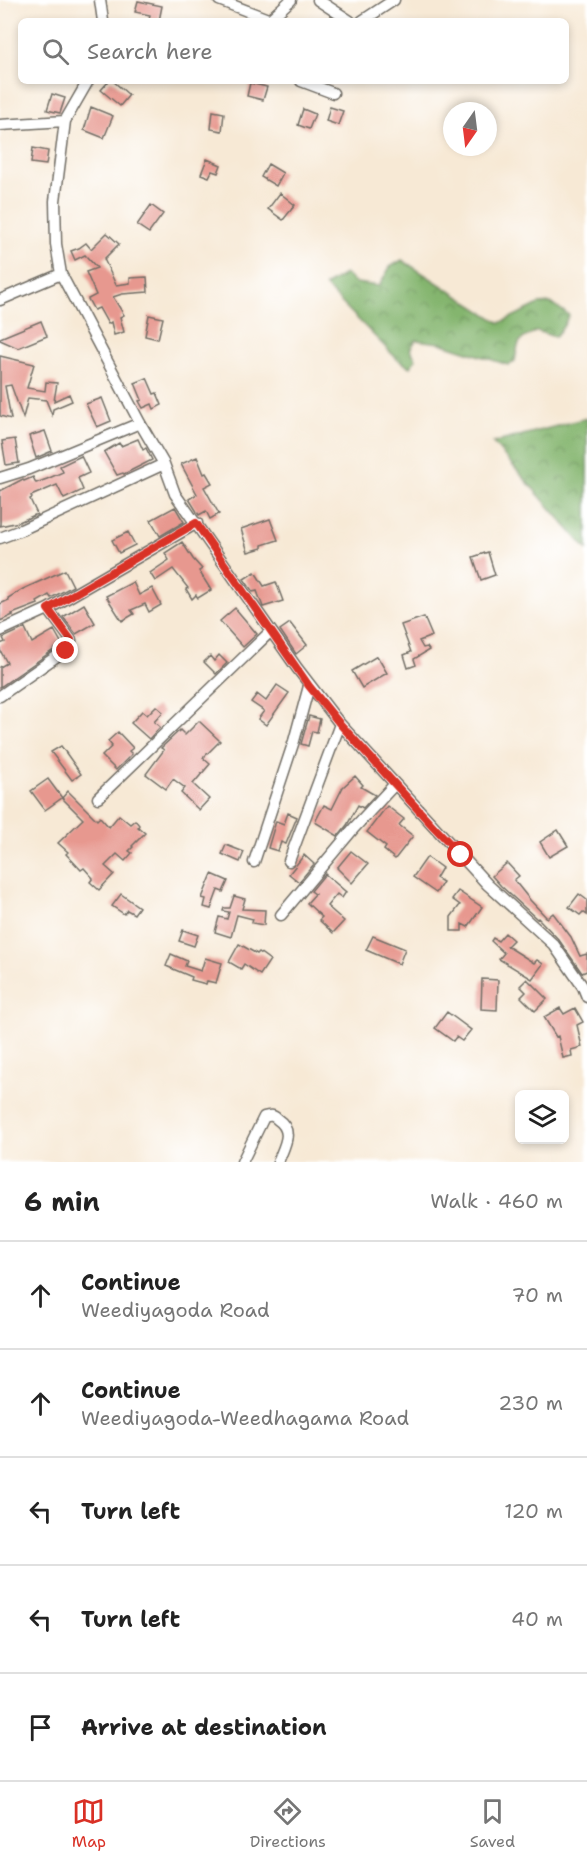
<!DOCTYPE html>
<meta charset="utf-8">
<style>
body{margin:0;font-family:"Shantell Sans",sans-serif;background:#f2f2f2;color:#222}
.controls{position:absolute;right:18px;bottom:18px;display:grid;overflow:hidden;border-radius:9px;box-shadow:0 3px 9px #0003}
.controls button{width:54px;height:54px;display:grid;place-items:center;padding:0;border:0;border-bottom:2px solid #e0e0e0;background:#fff;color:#222;font:30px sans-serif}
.compass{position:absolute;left:443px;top:102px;width:54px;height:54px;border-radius:50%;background:#fff;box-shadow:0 3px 9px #0003;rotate:194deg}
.stop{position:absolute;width:18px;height:18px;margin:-14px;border:4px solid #d93025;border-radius:50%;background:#fff}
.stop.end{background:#d93025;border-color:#fff;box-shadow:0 2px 6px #0008}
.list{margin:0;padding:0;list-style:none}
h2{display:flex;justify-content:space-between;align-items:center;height:78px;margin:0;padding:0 24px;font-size:26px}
h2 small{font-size:20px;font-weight:400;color:#767676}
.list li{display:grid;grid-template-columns:39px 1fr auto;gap:18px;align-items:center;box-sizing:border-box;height:108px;padding:0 24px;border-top:2px solid #e0e0e0}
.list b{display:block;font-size:22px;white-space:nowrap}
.list p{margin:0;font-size:20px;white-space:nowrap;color:#767676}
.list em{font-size:20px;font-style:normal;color:#767676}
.icon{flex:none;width:33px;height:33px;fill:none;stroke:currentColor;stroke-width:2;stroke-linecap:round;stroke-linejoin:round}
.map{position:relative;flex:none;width:587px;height:1162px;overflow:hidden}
.search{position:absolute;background:#fff;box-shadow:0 3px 9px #0003;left:18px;right:18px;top:18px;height:66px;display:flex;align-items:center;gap:15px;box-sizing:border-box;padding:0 21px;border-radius:9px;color:#767676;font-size:22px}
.sheet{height:618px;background:#fff}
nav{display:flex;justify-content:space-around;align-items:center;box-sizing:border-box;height:84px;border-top:2px solid #e0e0e0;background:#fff;font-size:16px;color:#767676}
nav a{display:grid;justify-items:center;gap:3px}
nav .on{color:#d93025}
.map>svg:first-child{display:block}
</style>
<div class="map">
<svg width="587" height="1162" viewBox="0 0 587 1162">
<defs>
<pattern id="forest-crowns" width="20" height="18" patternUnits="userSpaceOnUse" patternTransform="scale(1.5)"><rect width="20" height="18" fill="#84b56e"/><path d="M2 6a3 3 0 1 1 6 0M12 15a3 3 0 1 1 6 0" fill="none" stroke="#6c935b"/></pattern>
</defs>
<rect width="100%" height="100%" fill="#fff"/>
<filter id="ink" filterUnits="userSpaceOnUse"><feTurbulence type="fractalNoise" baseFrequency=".0167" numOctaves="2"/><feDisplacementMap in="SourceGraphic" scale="12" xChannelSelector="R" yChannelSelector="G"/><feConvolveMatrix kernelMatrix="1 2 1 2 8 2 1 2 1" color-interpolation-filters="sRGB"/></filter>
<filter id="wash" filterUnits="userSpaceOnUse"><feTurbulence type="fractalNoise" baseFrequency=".008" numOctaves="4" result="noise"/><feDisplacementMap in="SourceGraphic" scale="24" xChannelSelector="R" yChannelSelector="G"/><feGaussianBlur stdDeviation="1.35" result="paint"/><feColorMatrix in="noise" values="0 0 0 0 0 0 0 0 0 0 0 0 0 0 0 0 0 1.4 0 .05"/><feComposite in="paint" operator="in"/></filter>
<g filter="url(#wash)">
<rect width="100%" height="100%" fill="#f7e9d5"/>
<!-- forest -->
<path fill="url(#forest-crowns)" stroke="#58704c" stroke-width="1.5" d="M402 260 500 323 539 304 551 303 569 315 563 327 555 337 537 331C518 340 518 340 515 361L508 365 440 343 416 340 410 349 416 359 410 367 398 360 325 286 345 274 356 283 379 286 390 267Z
M587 418V550L493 443Z"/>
<g id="blocks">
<!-- building -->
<path fill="#e7988f" d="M138 1 162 6 159 21H149L150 15 135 12Z
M109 81H113L129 95 120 106 101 90Z
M250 83 267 87 263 100 247 96Z
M52 94 65 98 60 113 47 110Z
M91 107 113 116 104 138 84 130Z
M330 107 343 111 338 125 326 121Z
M303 109 315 114 309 129 298 125Z
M213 111 224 113 222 131 211 129Z
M33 148 48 151 46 165 31 163Z
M207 159 221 165 218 173 212 171 209 177 201 174Z
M268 164 283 173 276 186 261 177Z
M280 193 295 205 283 220 268 209Z
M151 205 163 214 149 233 137 225Z
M107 233 119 244 104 259 116 285 130 283V278L147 277 148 292 122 294 113 297 124 315 120 317 124 332 114 335 111 322 108 324 99 308 94 310 88 299 96 295 86 272 97 268 85 255 75 260 71 251 79 248 86 243 91 249Z
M149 315 163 318 158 339 145 336Z
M41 321 47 336 18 348 0 340V338Z
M0 356 34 364 27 388 45 391 46 382 57 383 54 401 69 394 72 401 53 409 52 415 46 400 28 398 23 418 11 385 5 386 11 419 0 416Z
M147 378 154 394 157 393 162 405 154 409 152 404 143 408 139 401 142 400 135 383Z
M102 398 111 421 97 427 86 404Z
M45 431 52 451 36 458 29 436Z
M15 439 19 463 6 465 2 441Z
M138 439 143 450 146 448 152 460 124 474 123 473 117 475 104 452 119 443 121 446Z
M81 456 89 473 78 478 83 490 64 499 57 485 31 496 32 498 30 499 37 514 19 522 0 526V491L23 479 24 481 33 477 36 483 47 479 63 472 60 466Z
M197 457 204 474 206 473 212 483 204 487 219 514 210 519 206 511 199 515 189 499 197 494 181 464Z
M175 507 184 522 160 536 151 520Z
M270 519 278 540 262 545V548L248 552 241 529Z
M128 532 135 545 119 553 112 540Z
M182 542 193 559 202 569 199 571 211 590 198 598 196 595 192 599 186 589 188 588 173 569 155 581 150 573 169 560 165 553Z
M488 552 495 575 481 580 473 557Z
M65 570 73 586 51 598 49 595 37 602 38 604 12 614 13 615 0 621V604L9 600 8 598 23 589Z
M255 572 264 586 276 582 283 601 263 607 257 591 253 592 244 579Z
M133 582 139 595 152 588 161 605 149 612 145 604 131 610 134 614 122 621 106 596Z
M84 604 95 623 76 634 63 617Z
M235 608 257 634 243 647 220 621Z
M424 617 432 636 419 641 423 648 427 647 429 650 414 659 416 665 408 668 404 655 411 652 401 625Z
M290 623 307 645 296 654 280 630Z
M25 628 32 643 54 630 62 644 0 687V667L7 663 0 650V644L5 642 3 638Z
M219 655 227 663 216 674 204 662 210 656 214 661Z
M377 656 387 673 362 688 352 671Z
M277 685 289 693 266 725 258 719 264 711 251 702 257 694 266 701Z
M156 706 163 712 154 722 160 727 149 739 131 723 142 711 147 715Z
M309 716 320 719 317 732 312 731 308 746 301 744Z
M199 721 220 741 203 758 210 764 193 784 209 799 199 810 181 793 185 788 173 779 166 789 146 774 164 750 161 748 180 730 185 735Z
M118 732 133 748 129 751 132 754 116 770 102 756 112 746 108 741Z
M61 746 81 774 72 780 51 752Z
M355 776 363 785 361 787 375 795 363 808 358 805 347 825 338 836 315 822 324 805 332 809 343 787Z
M48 779 62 798 68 791 97 820 100 817 109 827 119 815 130 824 135 820 139 825 138 827 145 833 132 846 133 847 129 851 132 853 125 861 117 854 105 866 114 874 99 890 90 882 93 878 84 868 81 870 66 854 68 852 58 843 83 819 62 798 45 810 31 791Z
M387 806 404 819 399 825 413 836 395 859 384 850 386 847 367 832Z
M288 813 297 817 286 844 281 842 278 851 268 848 276 821 284 824Z
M558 830 568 846 549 857 540 842Z
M226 845 244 852 240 862 222 854Z
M351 851 368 864 352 883 337 868Z
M304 855 314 864 299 882 289 874Z
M427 857 442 868 436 878 443 882 436 893 413 877Z
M507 863 519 876 514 880 530 900 547 918 553 913 571 937 580 956 587 954V971L582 973 559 940 538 918 537 919 501 886 492 876Z
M212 874 228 881 223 892 218 890 211 909 204 907 206 899 202 898Z
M325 874 346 892 342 898 337 894 327 906 344 921 333 933 319 920 322 917 307 903 315 894 311 891Z
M458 891 482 907 468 927 462 924V931H451V917L460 905 452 899Z
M121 894 139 907 134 914 127 910 124 914 112 906Z
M579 894 587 900V915L583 912 580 915 569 907Z
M234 896 245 899 242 909 265 910 264 925 252 923 253 919 237 915 231 937 215 932 219 917 227 919 229 912 223 911 224 908H230Z
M183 930 198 935 194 946 179 941Z
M505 933 513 940 507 946 534 963 537 960 543 964 532 979 499 959 504 953 491 941 493 938 498 941Z
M373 936 405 949 399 964 366 950Z
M239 944 257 954 259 952 270 960 260 975 244 964 241 969 229 962Z
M171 954 187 961 185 966 201 971 205 958 222 963 216 983 207 981 206 984 191 980 192 977 166 966Z
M482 979 498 980 497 1010 481 1009Z
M527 979 547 999 535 1011 521 997 526 992 520 986Z
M560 1008 564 1014 575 1008 583 1022 577 1025 582 1047 571 1050 572 1056 563 1058 558 1036 556 1037 544 1017Z
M447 1012 471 1030 462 1041 456 1037 453 1041 435 1028Z"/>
</g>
</g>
<g filter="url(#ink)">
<use href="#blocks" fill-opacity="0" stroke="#726e66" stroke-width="1.5"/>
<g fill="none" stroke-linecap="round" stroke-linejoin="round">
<!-- minor casing -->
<g stroke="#726e66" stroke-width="13">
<path id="minor" d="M100 0 103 21
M219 0 268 19
M318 0 350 21
M268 21 291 0
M362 21 394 0
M88 81 65 121 55 201 56 244 61 274 140 423 164 464 175 494 297 668 340 724 488 885 554 945 583 987 587 997
M301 81 333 93
M0 125 65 121
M0 300 61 274
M0 478 29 469 140 423
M0 538 21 530 164 464
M0 631 48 609 197 523
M0 696 70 647 71 640 48 609
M98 798 271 631
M289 861 340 724
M254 862 294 741 309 686
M281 915 354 828 395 784
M242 1162 264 1117C270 1115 273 1115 277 1119 295 1131 284 1146 278 1162"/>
</g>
<!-- minor -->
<use href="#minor" stroke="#fff" stroke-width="10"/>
</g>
</g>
<g fill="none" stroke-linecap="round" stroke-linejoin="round" filter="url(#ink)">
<!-- route -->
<path stroke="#d93025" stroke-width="8" d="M66 651 70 647 71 640 48 609 196 523 309 686 340 724 433 826 461 855"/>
</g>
</svg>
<div class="controls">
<button><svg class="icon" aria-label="layers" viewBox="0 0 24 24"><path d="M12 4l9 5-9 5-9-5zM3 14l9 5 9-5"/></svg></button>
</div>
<svg class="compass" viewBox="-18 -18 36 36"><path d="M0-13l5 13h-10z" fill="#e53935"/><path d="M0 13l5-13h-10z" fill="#767676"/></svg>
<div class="stop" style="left:461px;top:855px"></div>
<div class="stop end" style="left:66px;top:651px"></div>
<div class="search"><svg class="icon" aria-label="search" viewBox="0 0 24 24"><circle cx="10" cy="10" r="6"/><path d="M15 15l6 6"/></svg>Search here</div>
</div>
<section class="sheet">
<h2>6 min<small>Walk · 460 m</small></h2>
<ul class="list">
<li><svg class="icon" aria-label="ahead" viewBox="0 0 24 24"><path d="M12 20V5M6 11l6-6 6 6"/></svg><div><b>Continue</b><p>Weediyagoda Road</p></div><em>70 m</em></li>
<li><svg class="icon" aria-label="ahead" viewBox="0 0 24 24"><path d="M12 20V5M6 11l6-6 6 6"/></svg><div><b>Continue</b><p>Weediyagoda-Weedhagama Road</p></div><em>230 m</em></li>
<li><svg class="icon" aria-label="left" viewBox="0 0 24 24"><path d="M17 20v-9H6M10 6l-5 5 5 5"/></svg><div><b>Turn left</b></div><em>120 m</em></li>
<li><svg class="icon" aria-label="left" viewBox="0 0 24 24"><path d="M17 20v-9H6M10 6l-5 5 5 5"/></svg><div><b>Turn left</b></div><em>40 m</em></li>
<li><svg class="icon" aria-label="arrive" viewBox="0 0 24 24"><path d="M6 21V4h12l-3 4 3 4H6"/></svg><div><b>Arrive at destination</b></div></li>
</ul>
</section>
<nav>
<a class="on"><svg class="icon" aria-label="map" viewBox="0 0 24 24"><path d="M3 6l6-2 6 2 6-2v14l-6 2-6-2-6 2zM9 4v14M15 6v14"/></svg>Map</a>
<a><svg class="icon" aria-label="directions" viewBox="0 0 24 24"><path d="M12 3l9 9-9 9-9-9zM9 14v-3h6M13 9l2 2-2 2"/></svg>Directions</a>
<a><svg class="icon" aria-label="saved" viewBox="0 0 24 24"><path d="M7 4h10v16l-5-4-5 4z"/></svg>Saved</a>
</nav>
